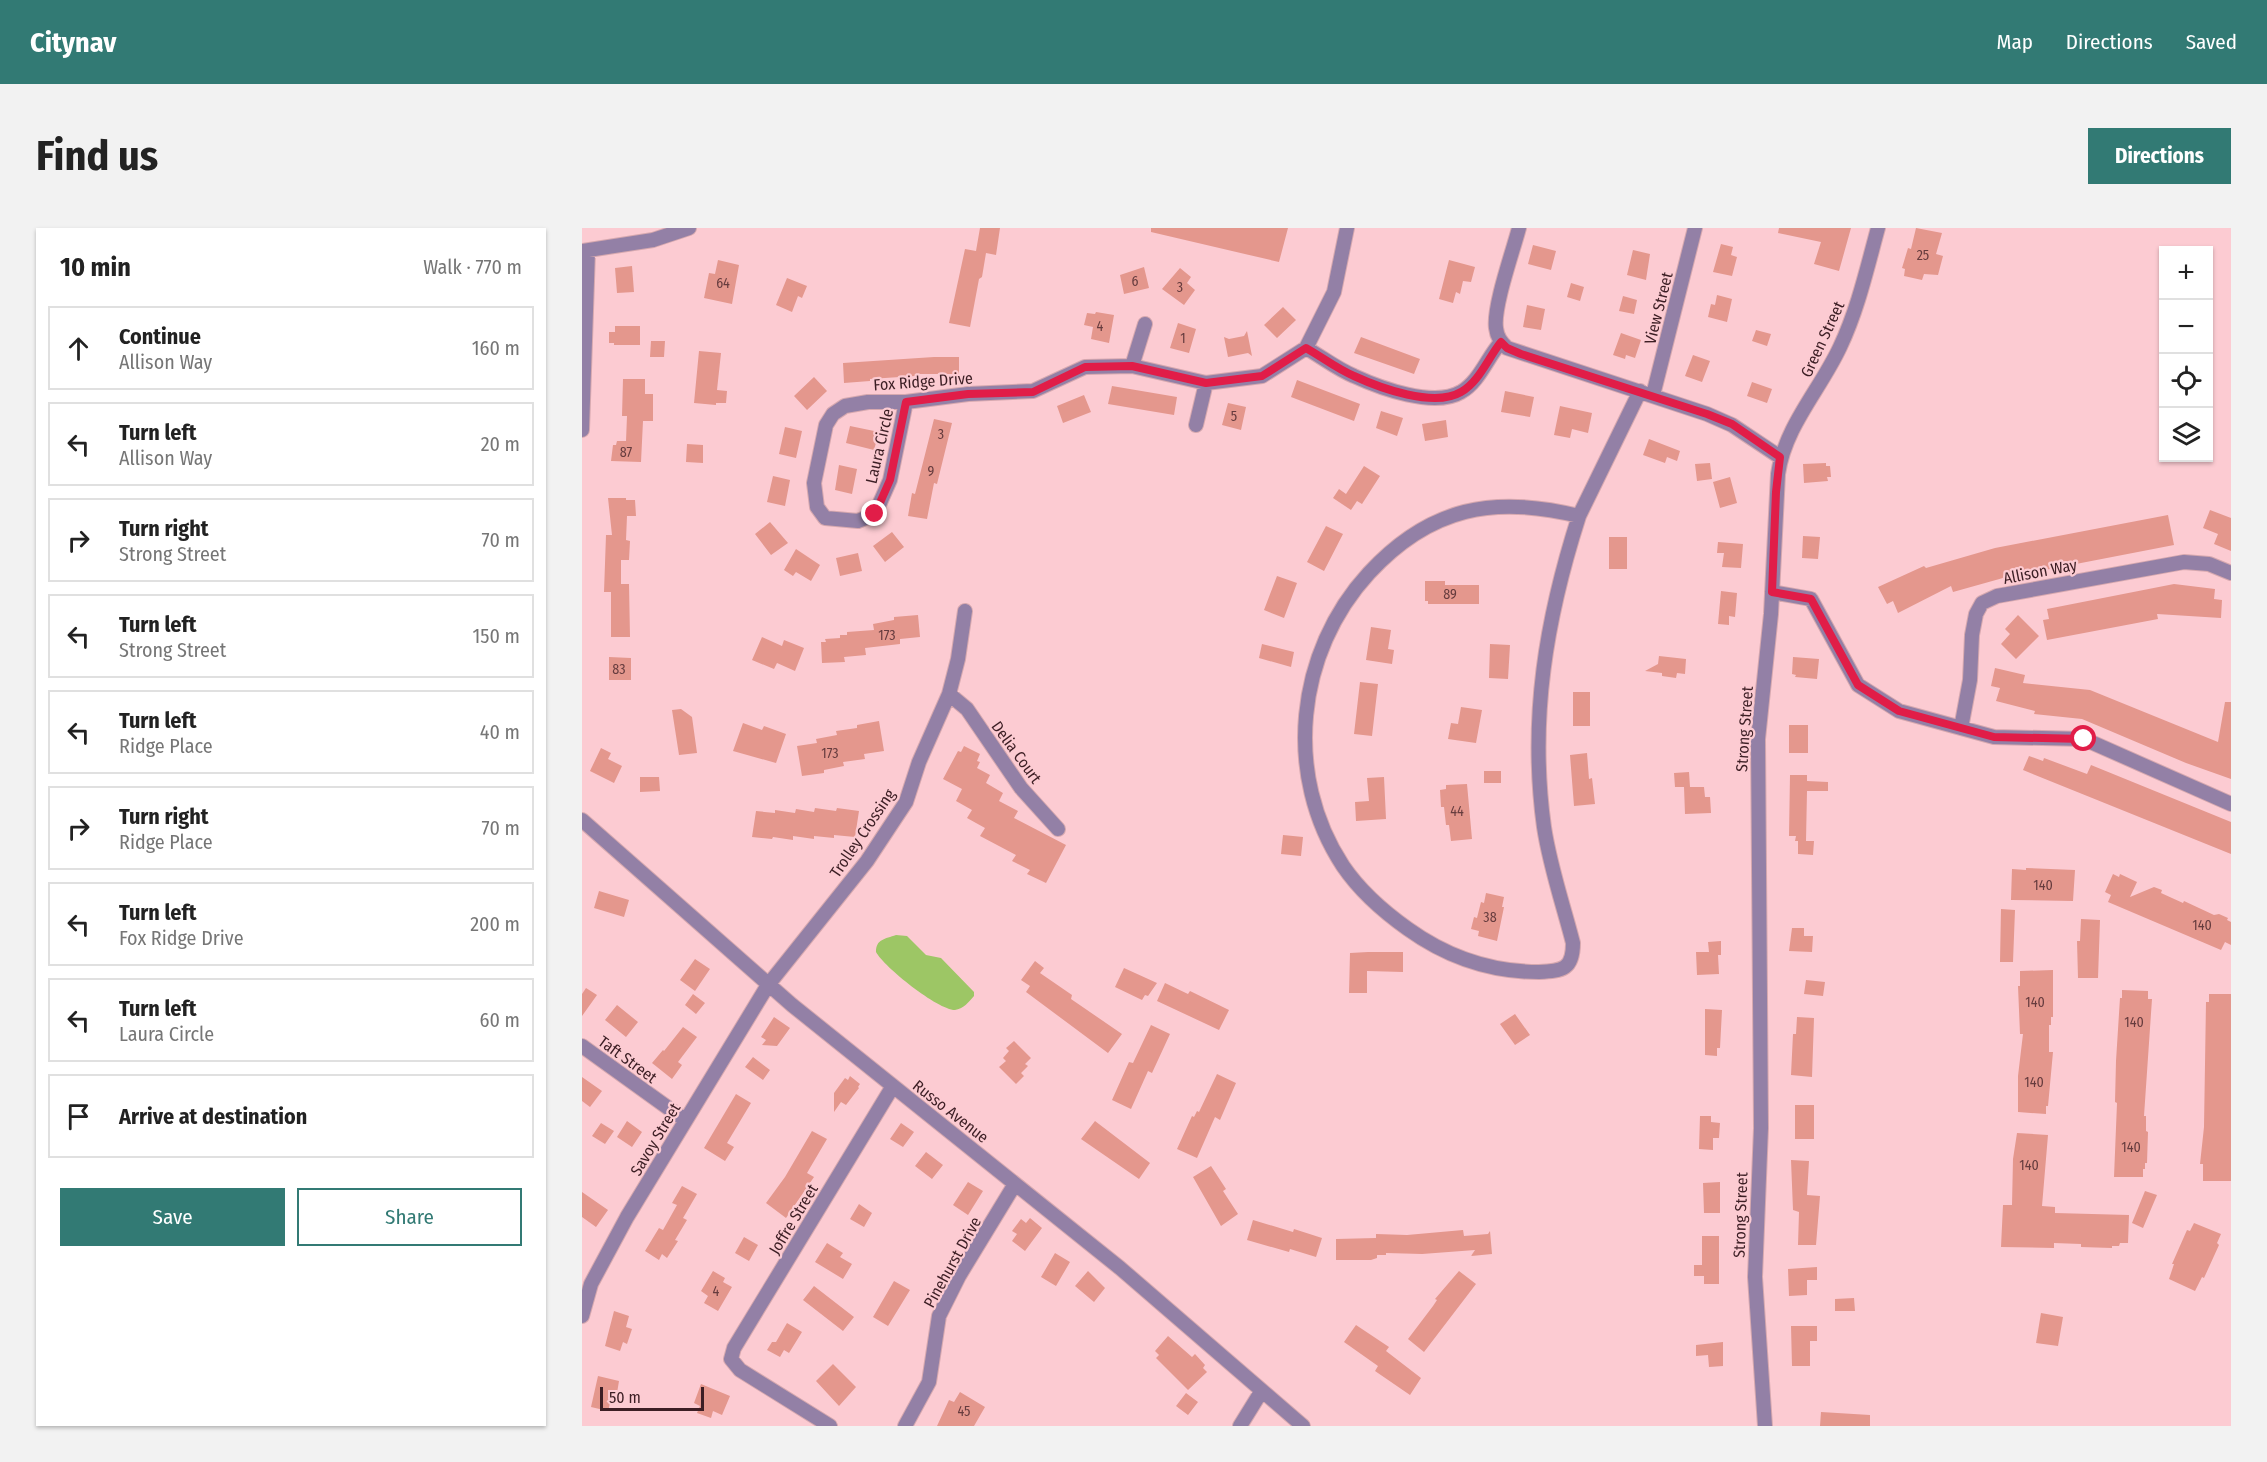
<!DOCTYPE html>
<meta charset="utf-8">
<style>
body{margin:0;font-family:"Fira Sans Condensed",sans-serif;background:#f2f2f2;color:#222}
.controls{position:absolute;right:18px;top:18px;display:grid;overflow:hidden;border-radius:0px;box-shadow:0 2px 4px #0004}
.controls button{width:54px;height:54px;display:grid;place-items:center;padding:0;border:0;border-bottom:2px solid #e0e0e0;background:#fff;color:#222;font:30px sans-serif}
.scale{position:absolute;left:18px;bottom:15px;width:104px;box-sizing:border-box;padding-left:6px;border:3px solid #3c1e24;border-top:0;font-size:16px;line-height:21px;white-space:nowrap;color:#3c1e24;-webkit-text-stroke:4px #fccbd2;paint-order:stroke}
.stop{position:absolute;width:18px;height:18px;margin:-14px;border:4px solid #e11d48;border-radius:50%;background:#fff}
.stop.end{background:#e11d48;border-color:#fff;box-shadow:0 2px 6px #0008}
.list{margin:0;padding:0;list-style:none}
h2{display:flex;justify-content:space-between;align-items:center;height:78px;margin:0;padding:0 24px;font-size:26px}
h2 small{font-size:20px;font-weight:400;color:#767676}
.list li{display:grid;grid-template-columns:39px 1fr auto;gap:18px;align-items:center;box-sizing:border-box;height:84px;margin:0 12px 12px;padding:0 12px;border:2px solid #e0e0e0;border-radius:0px}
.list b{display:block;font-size:22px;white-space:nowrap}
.list p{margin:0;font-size:20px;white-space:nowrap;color:#767676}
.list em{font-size:20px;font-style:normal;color:#767676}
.actions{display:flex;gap:12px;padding:18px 24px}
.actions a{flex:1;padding:14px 0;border:2px solid #327a74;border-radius:0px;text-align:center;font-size:21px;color:#327a74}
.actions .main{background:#327a74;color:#fff}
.icon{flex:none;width:33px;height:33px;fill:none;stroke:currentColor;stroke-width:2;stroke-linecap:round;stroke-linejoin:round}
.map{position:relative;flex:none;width:1649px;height:1198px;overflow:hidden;border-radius:0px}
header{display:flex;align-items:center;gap:36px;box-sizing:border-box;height:84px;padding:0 30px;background:#327a74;color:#fff}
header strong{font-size:28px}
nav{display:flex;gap:33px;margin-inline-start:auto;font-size:21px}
.intro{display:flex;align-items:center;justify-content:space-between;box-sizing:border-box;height:144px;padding:0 36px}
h1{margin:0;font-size:42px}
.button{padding:15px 27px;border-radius:0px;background:#327a74;color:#fff;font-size:21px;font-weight:700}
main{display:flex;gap:36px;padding:0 36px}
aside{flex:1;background:#fff;border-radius:0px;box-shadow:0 2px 4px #0004}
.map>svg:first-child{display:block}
</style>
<header>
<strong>Citynav</strong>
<nav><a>Map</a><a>Directions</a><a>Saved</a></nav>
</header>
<div class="intro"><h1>Find us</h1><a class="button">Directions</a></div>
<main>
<aside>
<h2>10 min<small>Walk · 770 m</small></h2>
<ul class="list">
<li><svg class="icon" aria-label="ahead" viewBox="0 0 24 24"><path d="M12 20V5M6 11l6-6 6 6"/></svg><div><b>Continue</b><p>Allison Way</p></div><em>160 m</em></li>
<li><svg class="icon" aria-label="left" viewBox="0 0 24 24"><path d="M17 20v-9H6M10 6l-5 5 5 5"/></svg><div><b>Turn left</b><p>Allison Way</p></div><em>20 m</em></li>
<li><svg class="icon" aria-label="right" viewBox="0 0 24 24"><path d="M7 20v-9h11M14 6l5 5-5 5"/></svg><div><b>Turn right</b><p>Strong Street</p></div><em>70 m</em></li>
<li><svg class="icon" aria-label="left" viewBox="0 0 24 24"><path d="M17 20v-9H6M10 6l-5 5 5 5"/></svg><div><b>Turn left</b><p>Strong Street</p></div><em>150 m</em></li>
<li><svg class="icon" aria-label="left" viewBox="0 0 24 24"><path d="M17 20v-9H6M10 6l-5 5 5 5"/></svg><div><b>Turn left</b><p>Ridge Place</p></div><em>40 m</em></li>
<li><svg class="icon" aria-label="right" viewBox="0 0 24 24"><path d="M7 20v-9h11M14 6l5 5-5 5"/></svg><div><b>Turn right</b><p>Ridge Place</p></div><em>70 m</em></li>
<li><svg class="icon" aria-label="left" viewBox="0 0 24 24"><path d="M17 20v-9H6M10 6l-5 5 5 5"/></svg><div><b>Turn left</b><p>Fox Ridge Drive</p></div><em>200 m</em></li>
<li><svg class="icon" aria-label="left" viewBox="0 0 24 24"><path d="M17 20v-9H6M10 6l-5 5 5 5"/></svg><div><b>Turn left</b><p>Laura Circle</p></div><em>60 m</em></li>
<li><svg class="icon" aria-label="arrive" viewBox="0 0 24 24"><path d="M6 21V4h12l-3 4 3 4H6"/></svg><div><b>Arrive at destination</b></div></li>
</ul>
<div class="actions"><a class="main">Save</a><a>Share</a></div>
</aside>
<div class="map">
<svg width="1649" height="1198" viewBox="0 0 1649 1198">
<rect width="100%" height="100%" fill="#fccbd2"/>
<!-- water -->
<path fill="#9dc665" d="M314 707 325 708 344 727 359 730 392 764V768C387 774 381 781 373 782 356 782 302 739 294 724 294 711 303 711 314 707Z"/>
<!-- building -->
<path fill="#e4978d" d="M398 0H418L414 27 404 25 400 49 397 51 388 99 367 95 383 21 394 23Z
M569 0H706L697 34 569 4Z
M1197 0H1269L1257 43 1232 36 1239 14 1196 5Z
M1334 0 1360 5 1354 26 1361 28 1356 47 1342 46 1340 52 1322 48 1323 41 1320 40 1326 20 1329 21Z
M1139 16 1151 19 1149 27 1155 29 1150 48 1131 44Z
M951 17 974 23 969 42 946 36Z
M1051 22 1068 26 1064 52 1045 47Z
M136 32 157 37 150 76 122 70 127 45 133 46Z
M867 32 893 39 889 54 881 53 878 66 874 64 871 75 857 71Z
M50 38 52 64 35 65 33 40Z
M562 39 567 60 542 66 538 47Z
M598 40 609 49 605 55 613 62 602 77 580 61Z
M205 50 225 58 220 70 216 68 210 84 194 77Z
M989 55 1002 59 998 73 985 69Z
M1135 67 1150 71 1145 94 1126 89 1129 76 1133 77Z
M1041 68 1055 72 1052 86 1037 83Z
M945 77 963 81 959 102 941 99Z
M701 79 714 92 695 110 682 97Z
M514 84 532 87 527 115 509 111 511 99 502 97 505 85 513 86Z
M596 95 614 101 607 125 588 120Z
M33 98H58V117H32V115H27V104H33Z
M1174 102 1189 106 1185 118 1170 113Z
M665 103 670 128 666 125 646 129 642 109 647 111 662 108Z
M1039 105 1059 112 1053 130 1044 127 1043 131 1031 127Z
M779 109 838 131 832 146 772 125Z
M69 113H83L82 129H68Z
M117 123 139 125 135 162 145 163 144 175H134V177L112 175Z
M1111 127 1128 133 1120 154 1103 148Z
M352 129H377V146H333V148L288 151V153L262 155 261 135Z
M232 149 245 163 225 182 212 168Z
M41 151H63V166H71V193H61L59 234 29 233 31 217H34L35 213H44L45 188H40Z
M715 152 778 176 772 193 709 169Z
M1170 154 1190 161 1185 175 1165 168Z
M530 158 595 169 592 187 526 176Z
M923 163 952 169 948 189 919 184Z
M502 167 509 184 481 195 475 178Z
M646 175 664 179 659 202 640 197Z
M978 178 1010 185 1006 205 990 201 988 210 972 207Z
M799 183 821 190 815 208 794 200Z
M352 191 370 195 355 256 352 255 345 291 326 288 330 265 333 266Z
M864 192 866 209 843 213 840 196Z
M268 198 297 204 292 222 264 215Z
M203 199 220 203 214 230 197 226Z
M1067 211 1098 223 1095 233 1085 229 1083 235 1061 227Z
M105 216 121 217V235L104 234Z
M1128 235 1130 251 1115 253 1113 236Z
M1244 235V238H1248L1249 249H1245L1246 253 1222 255 1221 236Z
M257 237 275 241 270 266 253 262Z
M782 238 798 248 780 276 775 273 769 282 751 270 757 261 764 266Z
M191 248 208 252 203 278 185 274Z
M1148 249 1155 275 1138 280 1131 254Z
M26 270H44V272H53L54 288H45L44 312 48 313 47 332H39V356H47L48 409H29V364H22L24 307H30Z
M1628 282 1649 290V323L1632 316 1636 306 1621 300Z
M1586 287 1592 317 1421 350 1371 364 1369 358 1316 385 1311 373 1305 376 1296 359 1342 338 1344 340 1413 320Z
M188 294 206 315 189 327 173 306Z
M744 298 761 306 742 343 725 334Z
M310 304 322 319 303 334 291 318Z
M1221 308 1238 309 1236 331 1220 330Z
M1027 309H1045V341H1027Z
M1136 314 1161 316 1159 340 1140 339 1142 325H1135Z
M214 321 238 337 229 353 214 344 211 348 202 342Z
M276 325 280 343 258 348 254 330Z
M695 348 715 355 702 390 682 382Z
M843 353H863V357H897V376H846V373H843Z
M1592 356 1633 361 1632 371 1640 372 1639 390 1575 386 1576 391 1465 412 1461 392 1467 391 1465 381Z
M1139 363 1155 365 1153 389 1147 388V397L1136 396Z
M336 387 338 409 318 411V416L283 420 284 427 262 429 263 434 240 435 239 414H244L243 411 258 410V407H265V404L292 402 291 396 312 392V389Z
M1436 387 1457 408 1434 431 1419 416 1428 406 1423 401Z
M789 399 809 402 806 421 812 422 810 436 784 432Z
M180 409 200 418 202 412 222 420 213 443 195 435 192 441 170 432Z
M680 416 712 424 709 439 677 430Z
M908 416 928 417 926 451 907 450Z
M1077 428 1104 431 1103 446 1095 445 1094 450 1080 448V445L1063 443 1076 436Z
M27 429 49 430V452H27Z
M1211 429 1237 431 1235 451 1213 449 1214 447 1210 446Z
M1413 440 1443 447 1441 455 1508 462 1636 514 1643 474H1649V551L1604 535 1500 491 1452 486 1453 483 1414 473 1418 460 1409 458Z
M778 454 796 456 790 508 772 506Z
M991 464H1008V498H991Z
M879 479 900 482 894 515 866 511 869 495 876 496Z
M99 481 110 489 115 525 97 527 90 482Z
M297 493 302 523 282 526 283 531 261 534 262 538 242 542V545L220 548 215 518 235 515 234 511 255 507 254 503 275 500V497Z
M161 495 180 502 182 498 204 506 194 535 151 523Z
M1207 497H1226V525H1207Z
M382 518 398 526 395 533 398 534 395 540 408 547 404 555 421 565 417 573 436 583 432 590 484 617 464 655 445 646 448 642 430 633 434 627 398 608 403 600 385 590 390 582 374 573 380 561 361 551 376 523 379 524Z
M19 520 29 525 26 531 40 538 32 555 8 543Z
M1005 525 1007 551 1010 550 1013 576 992 578 988 527Z
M1447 528 1461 533 1462 530 1505 546 1509 537 1649 594V626L1441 542Z
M902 543H919V555H902Z
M1107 544 1108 559H1093L1092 545Z
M1208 547H1225V553L1246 554V563H1225L1224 613H1232L1231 627 1216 626V613H1213L1214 608H1207Z
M58 549H77L78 563 58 564Z
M802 549 804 591 774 593 773 574 787 573 785 550Z
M885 556 890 611 869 613 867 597H864L862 579H859L858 562 864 561V557Z
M1102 559H1122L1123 569H1128L1129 585 1103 586Z
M233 580 254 583 255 580 277 583 273 609 252 607V610L232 608V611L211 608V612L191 609 190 611 170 609 174 583 193 585V582L213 585 214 581 232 584Z
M701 607 721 609 719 628 699 626Z
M1444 640 1493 642 1491 673 1429 672 1430 641 1444 642Z
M1531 646 1537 649 1538 646 1555 654 1548 669 1572 659 1580 662 1579 665 1601 675 1602 673 1632 687 1637 686 1646 690 1645 692 1649 694V717L1643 714 1639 722 1526 674 1529 667 1523 664Z
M17 663 47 672 42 689 12 680Z
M904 665 922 669 920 679H922L915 713 896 708 897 703 889 701 892 689 895 690 899 674 902 675Z
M1419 681 1433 682 1431 734H1418Z
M1499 691 1518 692 1516 750H1496L1495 713H1498Z
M1210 700H1222V708H1231L1230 724 1207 723Z
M1139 713V727H1136L1137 746 1115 747 1114 724H1127L1126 714Z
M786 724H821V744L785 743V765H767L768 725Z
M113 731 128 741 113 763 98 752Z
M453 733 462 740 458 745 490 767 489 771 540 806 526 825 444 764 448 758 439 752Z
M542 740 575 755 566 768 563 767 560 772 533 759Z
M1471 742V789H1469V797H1467V824H1471L1466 878H1464V886L1436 884V848L1441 806H1438L1436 758H1438V743Z
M1224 752 1243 754 1241 768 1222 766Z
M583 755 606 766 608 763 647 782 637 802 575 773Z
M4 760 15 767 0 788V766Z
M1540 762 1566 763V771H1570L1562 888H1564V903L1566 904 1565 935H1563V941H1561V949H1532L1535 875 1533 874 1534 833 1538 770H1540Z
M111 766 123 775 114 786 103 777Z
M1627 766H1649V953H1621V936H1618L1622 899 1624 774H1627Z
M35 777 56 794 44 809 23 792Z
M1123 781 1140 782 1138 820H1135V828L1123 827Z
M933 786 948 807 933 817 918 796Z
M192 789 208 800 195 818 180 817 184 812 179 809Z
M1215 789 1232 790 1230 849 1209 847 1211 806H1214Z
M569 797 588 806 570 845 566 843 549 881 530 872 547 834 551 835Z
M101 799 115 809 96 834 100 837 90 851 70 835 81 822 82 823Z
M432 813 449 830 443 836 446 838 439 845 442 848 434 856 417 839 424 833 421 830 427 823 424 820Z
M171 829 188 842 181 852 163 839Z
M635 846 654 855 638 892 633 889 615 930 595 921 610 888 612 889 615 883 617 884Z
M268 848 278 856 276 859 277 860 264 877 259 874 252 884V865L263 850 266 852Z
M0 849 20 863 8 879 0 873Z
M154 866 169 875 145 915 152 919 143 933 122 920Z
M1213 877H1232V911H1213Z
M1118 888H1129V894L1138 895 1137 910H1131V922L1117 921Z
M45 893 60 904 50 919 35 909Z
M513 893 568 935 557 951 499 911Z
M19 895 32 903 23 916 10 908Z
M319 895 332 904 321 919 308 911Z
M230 903 245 911 225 945 232 949 204 990 184 975 203 949Z
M1435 905 1466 907 1460 978 1473 979V985L1547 987 1546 1015H1538L1537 1018H1530V1020L1499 1019V1016L1472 1015V1020L1419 1019 1421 977H1430L1431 931Z
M344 924 361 937 350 951 333 938Z
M1209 932 1227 933 1225 967 1238 968 1234 1017H1216L1217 984 1211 982Z
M629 938 644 961 641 963 656 986 639 998 611 949Z
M386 954 401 963 386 987 371 977Z
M1138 954V985H1122L1121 955Z
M100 958 115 966 101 990 105 992 93 1012 96 1013 85 1030 80 1026 77 1032 63 1023 77 1000 81 1002 95 977 90 975Z
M1563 963 1575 967 1561 1000 1550 995Z
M0 964 26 982 14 999 0 989Z
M277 976 290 985 282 999 268 991Z
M448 990 460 1000 443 1023 430 1013 435 1006 430 1003 439 991 444 995Z
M671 992 711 1004 712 1001 740 1010 734 1029 708 1021 707 1024 665 1012Z
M1612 995 1639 1006 1635 1015 1637 1017 1622 1050 1620 1049 1613 1063 1587 1051 1592 1036H1590L1605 1002 1608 1003Z
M881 1002 882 1008 906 1006 908 1003 910 1026 889 1028 893 1022 840 1026 804 1025V1027H795V1030L789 1032H754V1011L794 1010V1006L825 1007Z
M1120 1008H1137V1056H1122V1048H1112V1037H1120Z
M162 1009 176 1017 167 1033 153 1025Z
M245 1015 261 1025 258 1029 270 1036 261 1051 233 1034Z
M473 1025 488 1034 474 1058 459 1049Z
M1235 1039V1052H1225V1067L1207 1068 1206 1041Z
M131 1043 143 1050 141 1054 150 1059 136 1083 122 1075 126 1068 119 1063Z
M506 1043 523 1060 512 1074 493 1058Z
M877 1043 894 1056 842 1124 826 1111 851 1078 855 1072 853 1071Z
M312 1053 328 1062 306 1098 291 1089Z
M232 1058 272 1089 261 1103 221 1072Z
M1272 1070 1273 1083H1253V1071Z
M32 1083 47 1088 44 1099 50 1101 45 1116 41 1114 38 1123 23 1118Z
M1459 1085 1481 1089 1476 1118 1454 1115Z
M205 1095 220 1104 207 1125 202 1122 198 1129 185 1122 190 1114H194Z
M774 1097 807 1119 804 1123 839 1150 828 1167 793 1143 796 1138 762 1114Z
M1209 1098H1235V1113H1228V1138H1210Z
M586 1108 610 1129 613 1126 623 1137 621 1140 625 1144 606 1162 574 1130 577 1127 573 1123Z
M1141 1114V1138L1127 1139 1126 1127 1114 1128V1117Z
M251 1136 274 1159 257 1178 234 1153Z
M16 1148 37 1153 35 1165 31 1164 26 1183 9 1179Z
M119 1156 148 1168 140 1187 131 1183 129 1190 115 1185 118 1178 112 1175Z
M378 1164 403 1179 392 1198H355L367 1172 372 1174Z
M604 1165 616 1174 606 1187 594 1178Z
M1239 1184 1288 1187V1198H1238Z"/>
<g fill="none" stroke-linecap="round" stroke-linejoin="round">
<!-- minor casing -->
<g stroke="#d6a8af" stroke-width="16">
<path id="minor" d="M937 0C931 23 911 79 914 100 915 109 919 114 925 120L1125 186 1150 197 1198 229
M0 23 71 12 107 0
M724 120C740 129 755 141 772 148 798 160 852 180 879 164 897 154 905 130 919 114
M550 138 563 96
M1071 167 1113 0
M324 174 308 252 293 286 276 293 243 290 235 279 232 255 244 197 251 186 263 178 286 174H324L386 166 451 163 503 139 550 138 624 155 680 148 724 120 752 64 765 0
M614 197 624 155
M0 202 6 23
M997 288C964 391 947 491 962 599 968 639 981 676 991 715 991 741 981 743 957 744 908 744 865 729 826 701 802 684 778 663 761 638 701 547 714 424 787 345 848 279 912 267 997 288L1058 163
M1190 364 1229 371 1276 457 1317 483 1412 509 1502 511 1649 576
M367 466 385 481 439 560 476 601
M1379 500 1388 452 1390 407 1394 386 1400 375 1415 368 1602 334 1627 336 1649 345
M0 592 210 777 538 1040 721 1198
M0 818 103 892
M0 1088 9 1056 45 989 186 757 285 633 324 574 337 534 367 466 376 431 383 383
M248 1198 158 1142 149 1131 152 1120 311 858
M323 1198 347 1154 357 1088 377 1048 433 956
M658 1198 679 1164
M1183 1198 1173 1049 1179 900 1176 511 1189 386 1196 246C1203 198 1238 162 1258 119 1276 81 1285 40 1296 0"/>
</g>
<!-- minor -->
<use href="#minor" stroke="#9380a6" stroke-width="14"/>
</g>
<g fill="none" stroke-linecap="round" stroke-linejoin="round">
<!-- route -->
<path stroke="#e11d48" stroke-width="8" d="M293 286 308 252 324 174 386 166 451 164 503 139 550 138 624 155 680 148 724 120C740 129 755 141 772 148 798 160 852 180 879 164 897 154 906 130 919 114L925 120 939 126 1125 186 1150 196 1198 229 1194 264 1190 364 1229 371 1276 457 1317 483 1412 509 1502 511"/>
</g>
<g text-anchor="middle" stroke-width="4.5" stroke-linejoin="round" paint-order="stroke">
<!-- number labels -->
<g font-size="14" fill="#663c3e">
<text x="1341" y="32">25</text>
<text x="553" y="58">6</text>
<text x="141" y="60">64</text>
<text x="598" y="64">3</text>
<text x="518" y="103">4</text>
<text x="601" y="115">1</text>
<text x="652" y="193">5</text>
<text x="359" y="211">3</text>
<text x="44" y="229">87</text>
<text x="349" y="248">9</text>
<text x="868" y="371">89</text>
<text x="305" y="412">173</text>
<text x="37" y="446">83</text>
<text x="248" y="530">173</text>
<text x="875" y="588">44</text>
<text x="1461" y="662">140</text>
<text x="908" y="694">38</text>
<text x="1620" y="702">140</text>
<text x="1453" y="779">140</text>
<text x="1552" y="799">140</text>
<text x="1452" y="859">140</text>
<text x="1549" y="924">140</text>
<text x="1447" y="942">140</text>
<text x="134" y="1068">4</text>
<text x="382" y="1188">45</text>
</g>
<!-- street labels -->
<g font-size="16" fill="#3c1e24" stroke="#fccbd2">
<text transform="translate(1076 80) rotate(-76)" y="6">View Street</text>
<text transform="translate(1240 111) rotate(-65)" y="6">Green Street</text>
<text transform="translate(341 153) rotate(-4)" y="6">Fox Ridge Drive</text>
<text transform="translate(297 218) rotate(-77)" y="6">Laura Circle</text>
<text transform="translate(1458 343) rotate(-11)" y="6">Allison Way</text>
<text transform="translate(1162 501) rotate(-86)" y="6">Strong Street</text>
<text transform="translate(435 524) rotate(54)" y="6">Delia Court</text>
<text transform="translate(280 605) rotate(-56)" y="6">Trolley Crossing</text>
<text transform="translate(46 831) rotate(36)" y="6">Taft Street</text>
<text transform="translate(369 883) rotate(38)" y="6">Russo Avenue</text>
<text transform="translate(73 911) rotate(-59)" y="6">Savoy Street</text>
<text transform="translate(1158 987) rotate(-88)" y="6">Strong Street</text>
<text transform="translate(211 991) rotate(-59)" y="6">Joffre Street</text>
<text transform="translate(370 1034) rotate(-61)" y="6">Pinehurst Drive</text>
</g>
</g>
</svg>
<div class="controls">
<button>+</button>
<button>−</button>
<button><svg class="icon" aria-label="locate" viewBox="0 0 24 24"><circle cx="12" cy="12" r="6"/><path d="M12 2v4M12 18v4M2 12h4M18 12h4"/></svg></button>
<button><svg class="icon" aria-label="layers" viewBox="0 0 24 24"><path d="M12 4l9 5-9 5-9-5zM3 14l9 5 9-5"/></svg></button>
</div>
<div class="scale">50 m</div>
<div class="stop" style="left:1502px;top:511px"></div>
<div class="stop end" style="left:293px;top:286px"></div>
</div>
</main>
